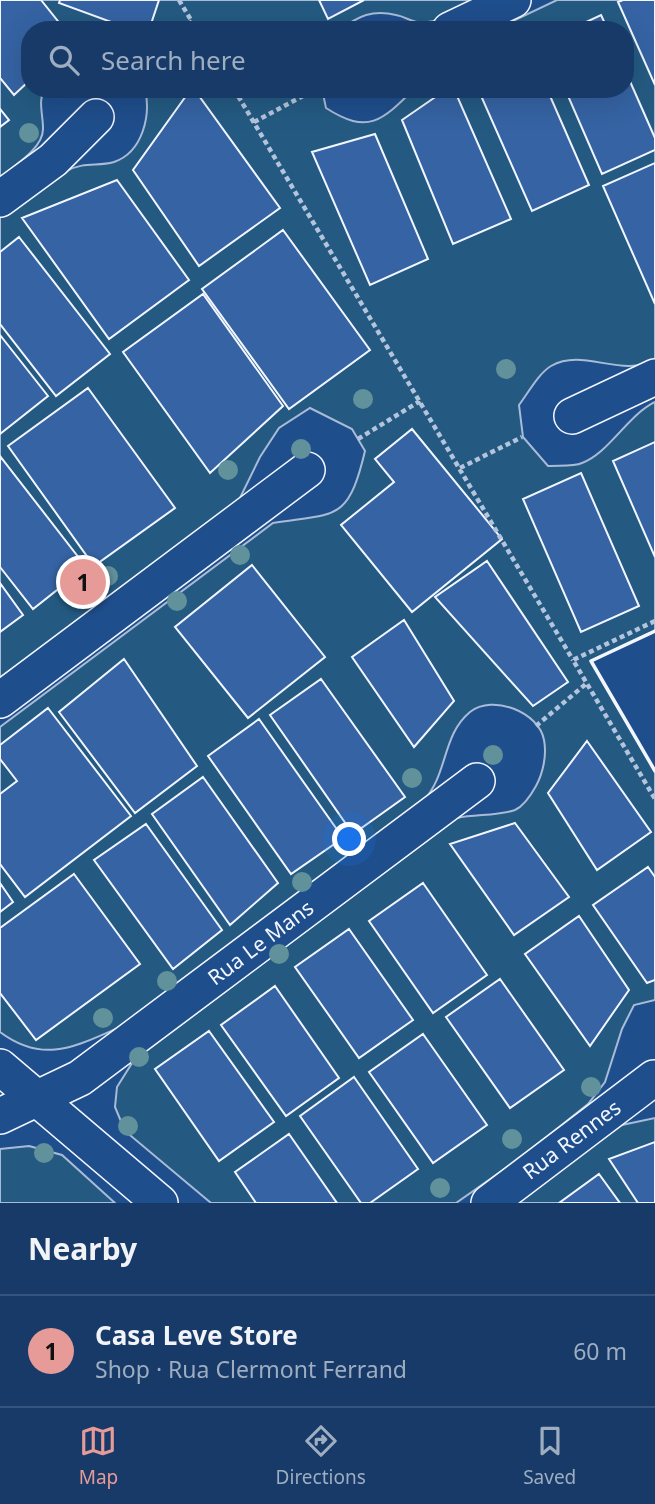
<!DOCTYPE html>
<meta charset="utf-8">
<style>
body{margin:0;font-family:"Noto Sans",sans-serif;background:#244571;color:#f1f3f6}
.you{position:absolute;left:350px;top:840px;width:24px;height:24px;margin:-18px;border:5px solid #fff;border-radius:50%;background:#1a73e8;box-shadow:0 0 0 10px #1a73e833}
.badge{display:grid;place-items:center;width:46px;height:46px;border-radius:50%;background:#e69b98;color:#111;font-size:23px;font-weight:700}
.pin{position:absolute;translate:-50% -50%;border:4px solid #fff;box-shadow:0 2px 7px #0006}
.list{margin:0;padding:0;list-style:none}
h2{display:flex;justify-content:space-between;align-items:center;height:91px;margin:0;padding:0 28px;font-size:30px}
h2 small{font-size:23px;font-weight:400;color:#9eadc0}
.list li{display:grid;grid-template-columns:46px 1fr auto;gap:21px;align-items:center;box-sizing:border-box;height:112px;padding:0 28px;border-top:2px solid #36547d}
.list b{display:block;font-size:26px;white-space:nowrap}
.list p{margin:0;font-size:23px;white-space:nowrap;color:#9eadc0}
.list em{font-size:23px;font-style:normal;color:#9eadc0}
.icon{flex:none;width:38px;height:38px;fill:none;stroke:currentColor;stroke-width:2;stroke-linecap:round;stroke-linejoin:round}
.map{position:relative;flex:none;width:655px;height:1203px;overflow:hidden}
.search{position:absolute;background:#173a69;box-shadow:0 7px 28px #0002;left:21px;right:21px;top:21px;height:77px;display:flex;align-items:center;gap:18px;box-sizing:border-box;padding:0 24px;border-radius:28px;color:#9eadc0;font-size:26px}
.sheet{height:203px;background:#173a69}
nav{display:flex;justify-content:space-around;align-items:center;box-sizing:border-box;height:98px;border-top:2px solid #36547d;background:#173a69;font-size:19px;color:#9eadc0}
nav a{display:grid;justify-items:center;gap:4px}
nav .on{color:#e69b98}
.map>svg:first-child{display:block}
</style>
<div class="map">
<svg width="655" height="1203" viewBox="0 0 655 1203">
<rect width="100%" height="100%" fill="#1f4e8c"/>
<!-- green -->
<path fill="#245a82" stroke="#a8bbd7" stroke-width="2" d="M0 0H473C457 10 438 25 417 22 410 21 403 16 396 15 373 9 358 16 340 30H30V89H44C38 101 43 115 43 128 44 148 14 166 0 177Z
M557 0H655V361C619 377 583 348 551 366 539 373 528 393 519 405L523 437 548 466C558 465 573 467 582 463 608 454 628 415 655 402V631L591 661 655 771V1000L634 1005 622 1029 605 1082 588 1104 519 1159 456 1203H211L125 1131 115 1107 117 1087 134 1060 457 818C475 814 498 816 515 810 524 806 531 795 536 786 543 773 547 755 544 740 539 712 493 694 470 712 442 735 448 774 424 800L118 1028C74 1047 43 1064 0 1032V727L273 523C337 513 348 522 365 451L352 429 310 408 279 428 260 457 237 504 0 678V216C22 200 43 183 67 171 85 161 97 167 114 162 143 152 151 115 145 89H322L326 108C368 135 382 121 414 89H625V30H494Z
M655 1118V1203H514L622 1125Z
M29 1146 62 1155 115 1203H0V1149Z"/>
<!-- building -->
<path fill="#3563a3" stroke="#f2f6ff" stroke-width="2" d="M0 0H41L65 30H30V80L14 95 0 78Z
M60 0H159L149 30H133L59 3Z
M319 0H364L328 19Z
M623 0H655V85L618 2Z
M601 15 608 30H569Z
M625 70 655 138V150L602 174 565 89H625Z
M191 89H194L280 208 199 266 133 170Z
M447 89H454L511 219 453 244 402 120Z
M478 89H547L589 185 532 211Z
M0 109 9 120 0 127Z
M375 134 428 259 370 285 312 152Z
M655 163V304L603 186Z
M117 180 189 280 109 339 22 218Z
M283 230 370 350 289 409 202 289Z
M19 237 110 354 56 396 0 324V252Z
M203 294 283 406 210 473 123 352Z
M0 335 48 396 0 434Z
M88 388 175 508 94 566 8 446Z
M412 429 502 539 412 612 341 525 394 482 375 459Z
M655 442V557L613 461Z
M0 456 86 567 33 609 0 567Z
M581 473 639 606 581 632 523 499Z
M487 561 568 682 533 706 435 597Z
M252 565 325 657 248 718 175 627Z
M0 583 23 615 0 632Z
M404 620 454 701 414 747 352 657Z
M124 659 197 766 135 813 59 712Z
M321 679 405 797 353 834 270 715Z
M48 708 131 816 25 897 0 864V794L17 781 0 759V745Z
M259 719 343 838 291 874 208 756Z
M587 741 651 832 597 870 548 793Z
M203 777 278 883 230 925 152 814Z
M515 823 569 897 514 935 450 844Z
M146 824 222 930 173 969 94 860Z
M648 867 655 877V980L647 983 593 905Z
M74 874 140 964 36 1040 0 993V928Z
M0 883 13 902 0 912Z
M423 883 487 975 433 1013 369 921Z
M579 916 629 990 590 1046 525 954Z
M349 929 413 1020 359 1058 295 967Z
M500 979 564 1070 510 1108 446 1017Z
M275 986 339 1078 286 1116 221 1025Z
M209 1031 274 1122 219 1161 155 1069Z
M423 1034 487 1125 433 1163 369 1072Z
M354 1077 418 1169 370 1203H361L300 1116Z
M289 1134 337 1203H256L235 1172Z
M655 1142V1203H638L609 1159Z
M599 1174 620 1203H559Z"/>
<g fill="none" stroke-linecap="round" stroke-linejoin="round">
<!-- street casing -->
<g stroke="#f2f6ff" stroke-width="38">
<path id="street" d="M450 30 513 0
M0 199 53 160 96 117
M572 416 655 377
M0 700 307 470
M0 1067 160 1203
M0 1116 80 1078 477 781
M489 1203 654 1078"/>
</g>
<!-- path -->
<path stroke="#b3c4dc" stroke-width="4.5" stroke-dasharray="5 3.5" stroke-linecap="butt" d="M179 0 197 30
M183 30 192 21
M234 89 573 660
M254 122 316 89
M358 439 420 401
M460 468 522 437
M655 621 573 660 655 799
M536 726 587 683"/>
<!-- street -->
<use href="#street" stroke="#1f4e8c" stroke-width="35"/>
<!-- wall -->
<path stroke="#f2f6ff" stroke-width="3.5" d="M655 631 591 661 655 771"/>
</g>
<!-- trees -->
<g fill="#61919a">
<circle cx="29" cy="133" r="10"/>
<circle cx="506" cy="369" r="10"/>
<circle cx="363" cy="399" r="10"/>
<circle cx="301" cy="449" r="10"/>
<circle cx="228" cy="470" r="10"/>
<circle cx="240" cy="555" r="10"/>
<circle cx="108" cy="576" r="10"/>
<circle cx="177" cy="601" r="10"/>
<circle cx="493" cy="755" r="10"/>
<circle cx="412" cy="778" r="10"/>
<circle cx="302" cy="882" r="10"/>
<circle cx="279" cy="954" r="10"/>
<circle cx="167" cy="981" r="10"/>
<circle cx="103" cy="1018" r="10"/>
<circle cx="139" cy="1057" r="10"/>
<circle cx="591" cy="1087" r="10"/>
<circle cx="128" cy="1126" r="10"/>
<circle cx="512" cy="1139" r="10"/>
<circle cx="44" cy="1153" r="10"/>
<circle cx="440" cy="1188" r="10"/>
</g>
<g text-anchor="middle" stroke-width="5" stroke-linejoin="round" paint-order="stroke">
<!-- street labels -->
<g font-size="21" fill="#f2f6ff" stroke="#1f4e8c">
<text transform="translate(261 943) rotate(-37)" y="7">Rua Le Mans</text>
<text transform="translate(572 1140) rotate(-37)" y="7">Rua Rennes</text>
</g>
</g>
</svg>
<div class="you"></div>
<div class="pin badge" style="left:83px;top:582px">1</div>
<div class="search"><svg class="icon" aria-label="search" viewBox="0 0 24 24"><circle cx="10" cy="10" r="6"/><path d="M15 15l6 6"/></svg>Search here</div>
</div>
<section class="sheet">
<h2>Nearby<small></small></h2>
<ul class="list">
<li><span class="badge">1</span><div><b>Casa Leve Store</b><p>Shop · Rua Clermont Ferrand</p></div><em>60 m</em></li>
</ul>
</section>
<nav>
<a class="on"><svg class="icon" aria-label="map" viewBox="0 0 24 24"><path d="M3 6l6-2 6 2 6-2v14l-6 2-6-2-6 2zM9 4v14M15 6v14"/></svg>Map</a>
<a><svg class="icon" aria-label="directions" viewBox="0 0 24 24"><path d="M12 3l9 9-9 9-9-9zM9 14v-3h6M13 9l2 2-2 2"/></svg>Directions</a>
<a><svg class="icon" aria-label="saved" viewBox="0 0 24 24"><path d="M7 4h10v16l-5-4-5 4z"/></svg>Saved</a>
</nav>
